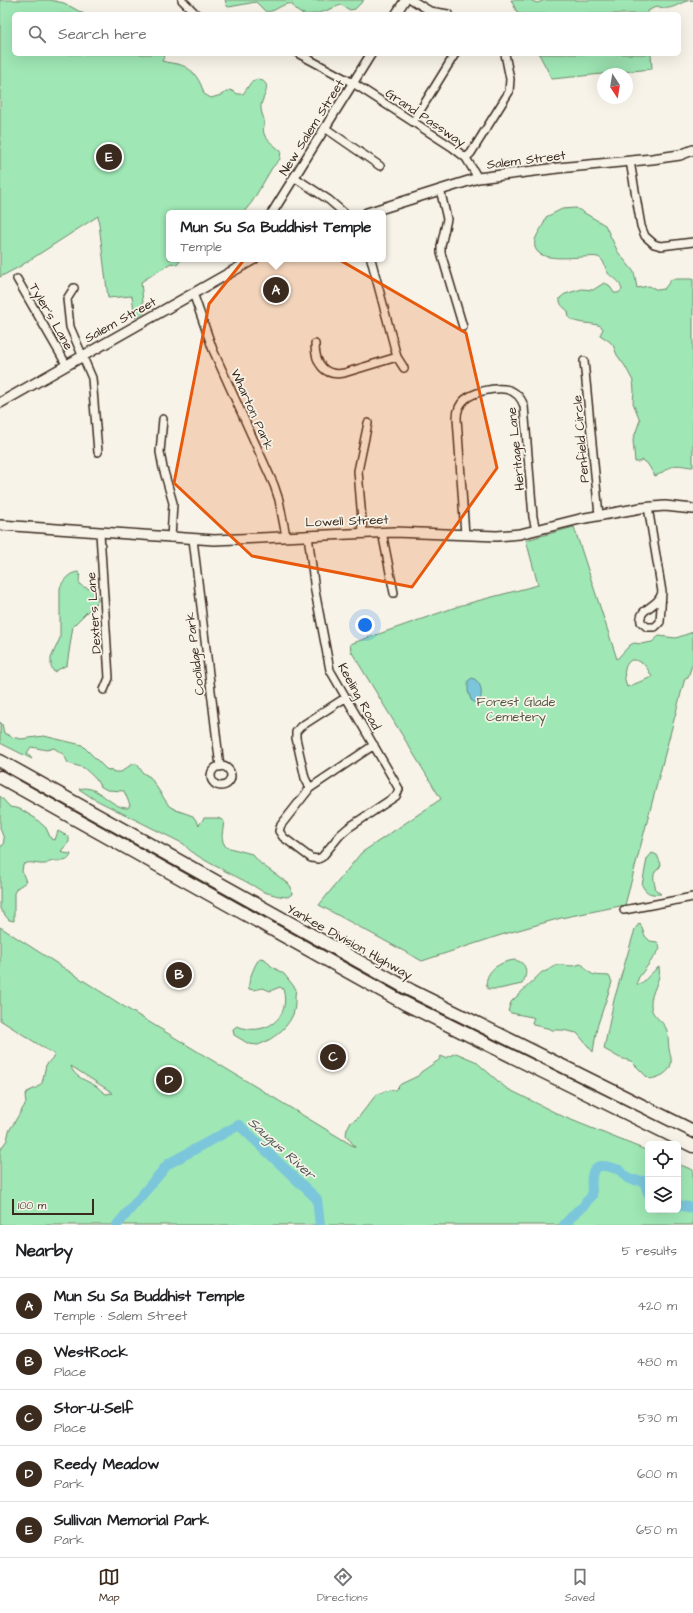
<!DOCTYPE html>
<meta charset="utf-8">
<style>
body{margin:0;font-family:"Architects Daughter",sans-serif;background:#f2f2f2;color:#202124}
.controls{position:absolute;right:12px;bottom:12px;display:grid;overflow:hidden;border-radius:6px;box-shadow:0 4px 16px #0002}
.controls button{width:36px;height:36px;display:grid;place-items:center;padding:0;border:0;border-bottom:1px solid #e0e0e0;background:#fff;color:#202124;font:20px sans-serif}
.compass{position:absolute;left:597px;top:68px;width:36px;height:36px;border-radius:50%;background:#fff;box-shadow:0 4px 16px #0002;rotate:168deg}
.scale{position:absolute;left:12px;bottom:10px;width:82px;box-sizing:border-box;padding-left:4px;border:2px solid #3b2a1e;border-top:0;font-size:11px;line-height:14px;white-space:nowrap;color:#3b2a1e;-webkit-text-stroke:3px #f7f3e8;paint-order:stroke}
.you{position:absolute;left:365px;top:625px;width:14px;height:14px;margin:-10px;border:3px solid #fff;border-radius:50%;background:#1a73e8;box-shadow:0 0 0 6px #1a73e833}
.badge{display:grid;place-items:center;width:26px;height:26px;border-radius:50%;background:#3b2a1e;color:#fff;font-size:13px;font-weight:700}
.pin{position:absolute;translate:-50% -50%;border:2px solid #fff;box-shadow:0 1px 4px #0006}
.popup{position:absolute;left:166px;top:210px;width:220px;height:52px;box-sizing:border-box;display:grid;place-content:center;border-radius:6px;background:#fff;filter:drop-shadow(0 1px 3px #0005);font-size:13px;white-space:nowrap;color:#757577}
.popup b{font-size:15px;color:#202124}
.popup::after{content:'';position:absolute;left:50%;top:100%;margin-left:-8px;border:8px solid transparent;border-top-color:#fff}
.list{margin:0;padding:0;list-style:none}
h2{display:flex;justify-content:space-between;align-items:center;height:52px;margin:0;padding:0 16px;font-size:17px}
h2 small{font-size:13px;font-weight:400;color:#757577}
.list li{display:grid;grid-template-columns:26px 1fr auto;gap:12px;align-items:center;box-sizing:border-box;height:56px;padding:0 16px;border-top:1px solid #e0e0e0}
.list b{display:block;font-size:15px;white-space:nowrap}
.list p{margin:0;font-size:13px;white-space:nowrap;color:#757577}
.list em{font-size:13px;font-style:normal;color:#757577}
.icon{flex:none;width:22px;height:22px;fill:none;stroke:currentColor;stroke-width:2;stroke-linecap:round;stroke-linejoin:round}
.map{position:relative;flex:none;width:693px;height:1225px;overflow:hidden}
.search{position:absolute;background:#fff;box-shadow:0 4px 16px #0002;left:12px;right:12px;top:12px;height:44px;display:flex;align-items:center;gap:10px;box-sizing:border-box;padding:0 14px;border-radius:6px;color:#757577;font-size:15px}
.sheet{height:332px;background:#fff}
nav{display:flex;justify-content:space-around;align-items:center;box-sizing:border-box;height:56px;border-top:1px solid #e0e0e0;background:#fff;font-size:11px;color:#757577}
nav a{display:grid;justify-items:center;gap:2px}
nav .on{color:#3b2a1e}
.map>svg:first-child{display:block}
</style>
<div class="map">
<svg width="693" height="1225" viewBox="0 0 693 1225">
<rect width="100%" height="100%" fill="#f7f3e8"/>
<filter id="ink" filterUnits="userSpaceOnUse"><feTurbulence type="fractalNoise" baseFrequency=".025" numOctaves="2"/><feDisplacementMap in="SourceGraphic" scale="8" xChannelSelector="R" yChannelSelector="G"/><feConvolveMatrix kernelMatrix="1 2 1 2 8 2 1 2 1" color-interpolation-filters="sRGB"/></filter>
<g filter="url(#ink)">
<!-- green -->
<path fill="#9fe7b5" stroke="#6d886a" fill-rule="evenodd" d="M0 0H50L64 3 84 14H14V54H161L165 56 162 61C168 63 175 63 181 65 194 69 201 82 204 94L211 98 221 95 230 90 238 94H243L252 81 258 79C276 84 260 98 261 108 261 112 263 116 264 120 264 126 262 130 265 136 269 142 275 146 281 151L280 159 272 168 252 202 243 213H169V259H182L177 265 171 263 141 282 144 313 135 318 132 296 108 298 98 216 19 267 0 277Z
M225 0H364L355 9 350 10 341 5C327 10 300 24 292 4 283 2 276 12 266 12L256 2 229 7 227 6Z
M511 0H530L537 3 545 0H693C678 1 673 13 657 6L648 11V14H518Z
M539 54H651L652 69 552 79Z
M576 208 605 225 618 252 634 272 637 288 649 286 658 290 664 289 672 279H693V467C686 467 680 464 673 466 666 468 662 474 655 476L647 463 642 460 638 462H635L633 440 640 420 633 403 634 390 633 381 625 366 617 355 613 345 609 341 600 335 603 329 601 326C591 322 579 325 569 318L568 311C563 307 559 304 560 298L565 294 582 289 593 290 604 283 609 285 614 293H618L622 290C618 276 613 280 608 273 604 267 605 260 598 257 584 254 529 268 535 240 537 233 544 226 546 217L562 209Z
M574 527 617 659 630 645 634 643 641 644 652 642 659 636 676 638 693 632V662L688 677 685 678 625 905 561 918 501 935 422 961 319 905 361 853 441 799 351 651 350 644 462 605 538 585 526 540ZM631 660C643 659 648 669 652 677L627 687C624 678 622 666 631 660Z
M78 572 80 574C77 588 83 586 93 590L98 598V601L73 626 67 665 54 672 51 667V658L60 638V588C63 580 69 573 78 572Z
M0 722 2 724 4 733 12 737 21 739 44 736 82 745 106 769 115 772H121L132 764H137L143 773 150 777 169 806 176 810 193 816 199 825 204 818H218L224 821 222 836 223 842 226 847 252 854 261 864 288 883 291 887 292 894 288 897C280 897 271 894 264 892 259 890 255 886 250 884 235 875 192 857 184 844L94 799 79 789C98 783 111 809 128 808L130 805 124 791 107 790 100 786 95 778 84 768 68 763 64 755 54 748 47 750 31 747 27 753 32 759 0 743Z
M0 796 10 807 20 809 35 818 46 828 51 839 55 840 58 831 69 837V842L61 851 63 853 71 854C68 865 58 859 50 862 45 863 49 864 44 864 37 865 29 860 23 865L22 871 26 882 17 888 14 893V921L9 920 0 909V847L3 845 4 839 0 828Z
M652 853 657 855 661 864C660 868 658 869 655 872 652 878 655 885 656 890L661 894C652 895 646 894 642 885L647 859Z
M640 923 645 936 650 941 657 942 659 944 660 949 639 977 637 982 638 985C644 983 652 971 659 967 662 980 650 992 651 1005 651 1016 661 1019 666 1028 669 1035 668 1042 669 1049 670 1054 672 1060 671 1064 669 1074 658 1078 649 1079L631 1061 620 1058 604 1049 614 1000 635 929 638 925Z
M0 927 131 1011 355 1147 346 1135 347 1129 350 1123 358 1118 376 1095 385 1091 395 1090 401 1084 418 1076 421 1072 439 1060 441 1056 445 1058 456 1053 475 1061 506 1088 564 1117 648 1151V1210H678V1164L693 1170V1225H0V1153L2 1147 7 1140 9 1131 26 1103 25 1097 27 1092 36 1088 42 1083 46 1065 55 1055 0 1020ZM71 1066 113 1093 106 1094C102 1092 99 1088 96 1086 88 1081 73 1077 71 1066Z
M260 958 265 959 271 966 284 974 296 989C294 997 296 1005 294 1011 290 1027 272 1040 258 1045L249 1044 234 1035 233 1029 237 1026C263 1037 292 1020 283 989L280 987 270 991 263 988 254 990 249 989C247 983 255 963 260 958Z
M514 960C528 962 528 974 522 984L499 989H488C483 981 490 969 499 965 503 962 509 961 514 960Z
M580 964C585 965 585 969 589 972 595 977 602 975 609 976L612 982 597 1027 593 1052 577 1033 562 1030H552L547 1028 533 1025 532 1022 534 1018 532 1017 511 1013 508 1011 511 1002 542 972C548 972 552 966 557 965 565 964 572 968 580 964Z"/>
<!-- water -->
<path fill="#7bc6db" stroke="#61888f" d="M472 678C481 681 483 692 480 700L476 703 471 700 468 691V681Z"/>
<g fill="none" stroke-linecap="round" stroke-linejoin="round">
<!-- river -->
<path stroke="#7bc6db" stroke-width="10" d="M678 1205 693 1208
M117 1225 168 1164 239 1125 317 1199 320 1225
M564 1225 577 1211 584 1206 586 1202 592 1196C593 1189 587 1168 601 1166 607 1165 614 1169 620 1170 630 1183 630 1179 644 1181L648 1193"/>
<!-- minor casing -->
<g stroke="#3b2a1e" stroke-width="10">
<path id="minor" d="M182 0 196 14
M412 0 430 11 448 14
M299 54 353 83 452 147 466 158 478 178
M413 122 455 54
M325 128 380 166
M466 158 471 153 509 92 510 79 505 54
M630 161 641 226 645 236 654 244 661 246 693 242
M294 177 329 200 344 213
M440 189 447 219 441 246V253L463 327
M371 259 397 357 404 368
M17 279 66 364
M74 288 67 299 70 327 92 378 98 452
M193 293 213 350 274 485 279 500 286 536
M315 344C315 363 324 377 344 373L397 357
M584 361 599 515
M163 419 160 452 163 468 173 503 171 538
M648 507 662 592C659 608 638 607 641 622L647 627H655L660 622 662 592
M363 532 358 471 368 423
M382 532 394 593
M100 533 109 678 104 690
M308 535 315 591 330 670 399 789 396 796 348 828 340 835 322 857 318 859 311 858 283 837 279 831 281 825 310 788 374 745
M465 535 457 418C457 401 469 395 483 391 500 387 517 386 524 406L533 517 536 530
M193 539 220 767
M211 776a10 10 0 1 1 20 0a10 10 0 1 1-20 0Z
M310 788 305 778 296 738V732L300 727 345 698
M624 910 693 897"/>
</g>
<!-- tertiary casing -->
<g stroke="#3b2a1e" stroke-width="11">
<path id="tertiary" d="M396 14 405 0
M272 213 371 54"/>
</g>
<!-- secondary casing -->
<g stroke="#3b2a1e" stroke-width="12">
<path id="secondary" d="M367 213 478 178 558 168 652 159 680 155 693 150
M0 403 254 259
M0 525 214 540 394 532 497 536 520 534 580 519 641 508 665 506 693 509"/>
</g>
<!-- motorway casing -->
<g stroke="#3b2a1e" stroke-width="15">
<path id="motorway" d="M0 761 412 991 693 1131
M0 777 404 1003 693 1146"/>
</g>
<!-- minor -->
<use href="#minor" stroke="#f7f3e8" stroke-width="7"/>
<!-- tertiary -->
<use href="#tertiary" stroke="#f7f3e8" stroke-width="8"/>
<!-- secondary -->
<use href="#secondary" stroke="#f7f3e8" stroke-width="9"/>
<!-- motorway -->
<use href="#motorway" stroke="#f7f3e8" stroke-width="12"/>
</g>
</g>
<!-- marked area -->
<path fill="#e8590c" fill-opacity="0.2" stroke="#e8590c" stroke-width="3" stroke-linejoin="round" d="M274 222 466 333 497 468 412 587 252 556 174 483 209 304Z"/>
<g text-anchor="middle" stroke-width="3.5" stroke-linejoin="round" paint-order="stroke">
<!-- street labels -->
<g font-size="13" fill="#3b2a1e" stroke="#f7f3e8">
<text transform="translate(426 117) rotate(34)" y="5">Grand Passway</text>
<text transform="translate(311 127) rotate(-58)" y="5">New Salem Street</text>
<text transform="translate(526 159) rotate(-7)" y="5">Salem Street</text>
<text transform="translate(52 316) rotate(60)" y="5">Tyler's Lane</text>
<text transform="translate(120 319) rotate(-29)" y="5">Salem Street</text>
<text transform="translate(253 409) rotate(66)" y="5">Wharton Park</text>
<text transform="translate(580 439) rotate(-95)" y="5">Penfield Circle</text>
<text transform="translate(515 449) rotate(-96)" y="5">Heritage Lane</text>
<text transform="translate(347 520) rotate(-2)" y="5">Lowell Street</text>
<text transform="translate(93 613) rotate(-94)" y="5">Dexters Lane</text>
<text transform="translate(194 654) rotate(-97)" y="5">Coolidge Park</text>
<text transform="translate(360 696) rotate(61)" y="5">Keeling Road</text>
<text transform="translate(350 941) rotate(29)" y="5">Yankee Division Highway</text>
</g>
<!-- park labels -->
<g font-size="13" fill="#545944" stroke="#f7f3e8">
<text x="516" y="706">Forest Glade<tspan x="516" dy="15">Cemetery</tspan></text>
</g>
<!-- water labels -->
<g font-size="14" font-style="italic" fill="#4e5957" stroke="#f7f3e8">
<text transform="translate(282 1148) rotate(42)" y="5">Saugus River</text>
</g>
</g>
</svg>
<div class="controls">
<button><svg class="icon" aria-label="locate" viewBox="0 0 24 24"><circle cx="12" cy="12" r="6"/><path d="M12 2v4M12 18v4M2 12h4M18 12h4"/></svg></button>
<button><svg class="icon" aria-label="layers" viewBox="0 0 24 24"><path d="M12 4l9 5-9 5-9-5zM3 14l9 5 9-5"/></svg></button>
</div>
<svg class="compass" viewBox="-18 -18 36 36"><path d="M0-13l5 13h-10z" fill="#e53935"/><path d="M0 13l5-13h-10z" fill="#757577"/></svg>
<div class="scale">100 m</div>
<div class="you"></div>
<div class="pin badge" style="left:276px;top:290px">A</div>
<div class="popup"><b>Mun Su Sa Buddhist Temple</b>Temple</div>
<div class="pin badge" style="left:179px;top:975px">B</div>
<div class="pin badge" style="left:333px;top:1057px">C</div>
<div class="pin badge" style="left:169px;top:1080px">D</div>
<div class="pin badge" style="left:109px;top:157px">E</div>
<div class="search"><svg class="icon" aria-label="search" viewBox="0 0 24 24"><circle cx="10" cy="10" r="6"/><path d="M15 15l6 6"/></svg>Search here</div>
</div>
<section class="sheet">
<h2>Nearby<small>5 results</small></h2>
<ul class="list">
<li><span class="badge">A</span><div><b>Mun Su Sa Buddhist Temple</b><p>Temple · Salem Street</p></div><em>420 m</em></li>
<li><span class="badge">B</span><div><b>WestRock</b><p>Place</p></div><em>480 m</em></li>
<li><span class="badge">C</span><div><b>Stor-U-Self</b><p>Place</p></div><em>530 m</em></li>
<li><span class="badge">D</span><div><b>Reedy Meadow</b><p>Park</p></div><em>600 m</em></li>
<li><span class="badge">E</span><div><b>Sullivan Memorial Park</b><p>Park</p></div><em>650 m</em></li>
</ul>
</section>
<nav>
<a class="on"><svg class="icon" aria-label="map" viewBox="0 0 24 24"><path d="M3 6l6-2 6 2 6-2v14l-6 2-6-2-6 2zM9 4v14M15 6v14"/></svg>Map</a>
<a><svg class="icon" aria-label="directions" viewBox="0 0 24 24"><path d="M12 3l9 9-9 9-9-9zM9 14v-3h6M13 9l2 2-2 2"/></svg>Directions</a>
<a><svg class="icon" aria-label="saved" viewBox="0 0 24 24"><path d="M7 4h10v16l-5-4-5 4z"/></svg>Saved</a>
</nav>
